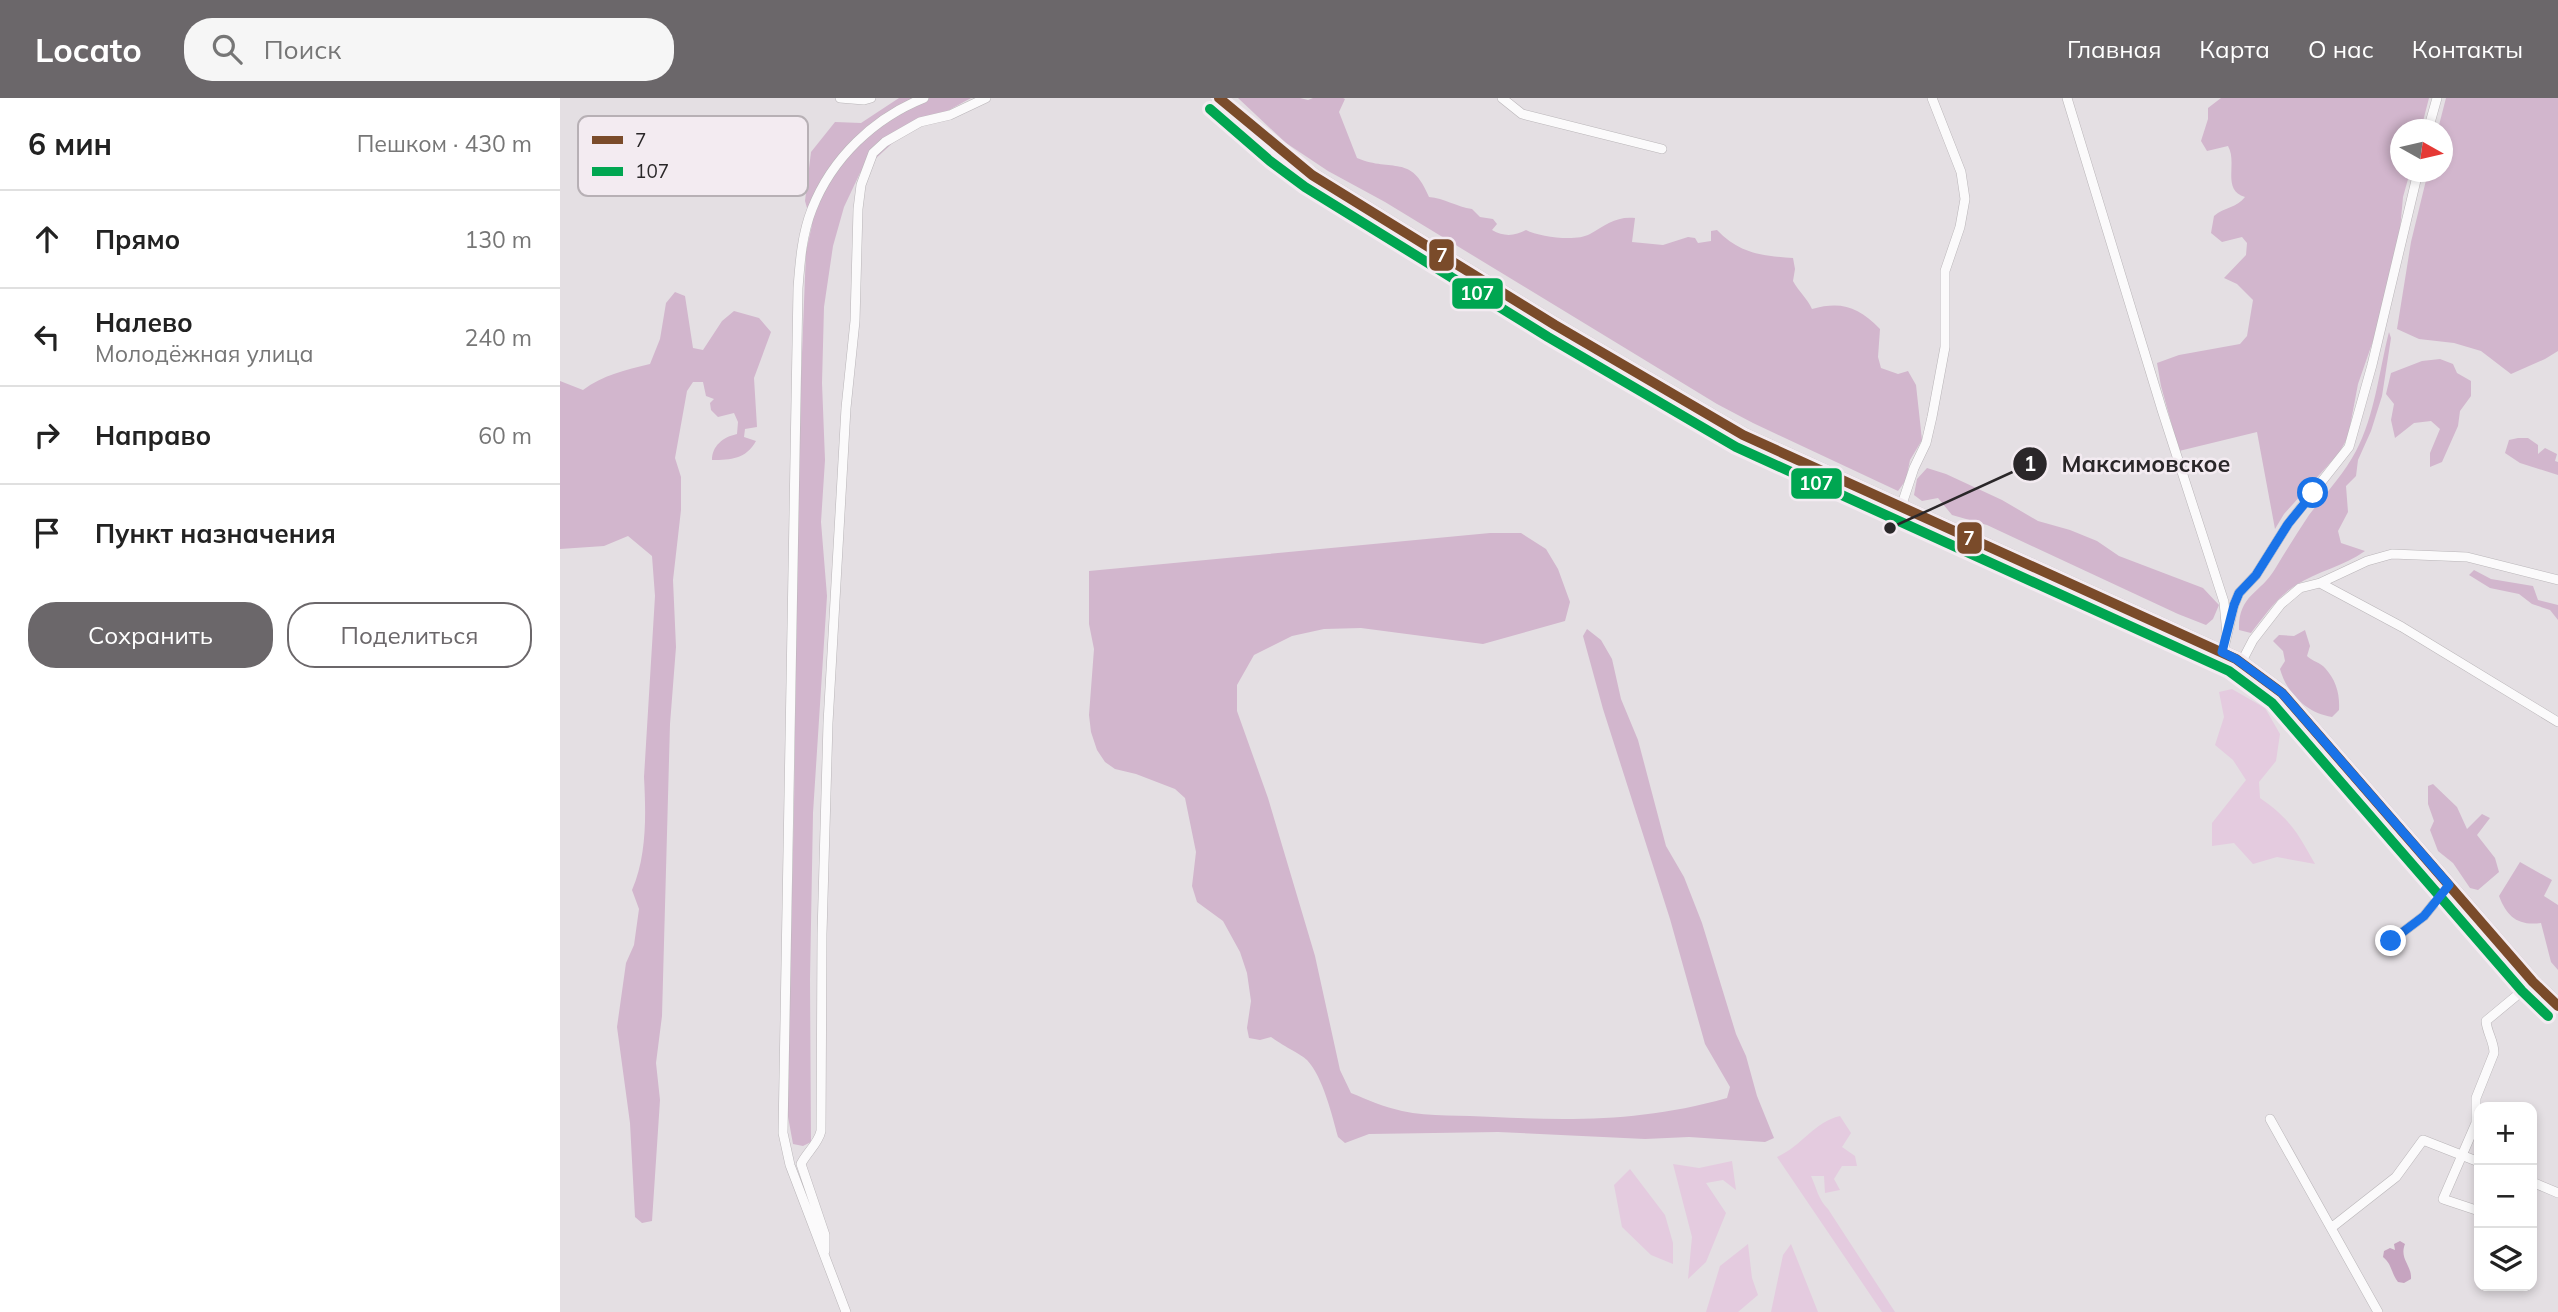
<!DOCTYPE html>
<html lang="ru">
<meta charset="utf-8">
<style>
body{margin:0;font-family:Mulish,sans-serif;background:#f6f6f6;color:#222}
.controls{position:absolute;right:21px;bottom:21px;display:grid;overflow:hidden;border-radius:14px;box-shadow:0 4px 10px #0003}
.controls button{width:63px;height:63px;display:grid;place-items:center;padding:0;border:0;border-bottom:2px solid #e0e0e0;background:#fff;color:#222;font:35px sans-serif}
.compass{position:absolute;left:1830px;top:21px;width:63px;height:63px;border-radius:50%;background:#fff;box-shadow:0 4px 10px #0003;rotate:98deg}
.stop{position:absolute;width:21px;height:21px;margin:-16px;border:5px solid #1a73e8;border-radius:50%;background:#fff}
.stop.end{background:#1a73e8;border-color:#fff;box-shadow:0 2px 7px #0008}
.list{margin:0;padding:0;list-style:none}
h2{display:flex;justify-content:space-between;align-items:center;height:91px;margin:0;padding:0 28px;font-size:30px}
h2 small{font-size:23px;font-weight:400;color:#767676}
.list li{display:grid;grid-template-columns:46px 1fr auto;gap:21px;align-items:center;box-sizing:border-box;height:98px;padding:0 28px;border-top:2px solid #e0e0e0}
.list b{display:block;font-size:26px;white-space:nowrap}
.list p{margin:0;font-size:23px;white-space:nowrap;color:#767676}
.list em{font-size:23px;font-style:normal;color:#767676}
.actions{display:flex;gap:14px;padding:21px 28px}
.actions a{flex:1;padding:16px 0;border:2px solid #6b676a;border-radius:28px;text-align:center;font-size:24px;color:#6b676a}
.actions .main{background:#6b676a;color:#fff}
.icon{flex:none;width:38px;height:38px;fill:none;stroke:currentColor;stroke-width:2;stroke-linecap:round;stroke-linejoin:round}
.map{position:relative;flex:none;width:1998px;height:1214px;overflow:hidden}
header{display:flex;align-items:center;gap:42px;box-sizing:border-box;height:98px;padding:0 35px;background:#6b676a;color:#fff}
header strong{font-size:33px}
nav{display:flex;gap:38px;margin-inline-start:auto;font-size:24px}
.search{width:490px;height:63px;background:#f6f6f6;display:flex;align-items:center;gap:18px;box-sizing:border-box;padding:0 24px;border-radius:28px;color:#767676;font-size:26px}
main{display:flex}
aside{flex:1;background:#fff}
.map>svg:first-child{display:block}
</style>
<header>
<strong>Locato</strong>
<div class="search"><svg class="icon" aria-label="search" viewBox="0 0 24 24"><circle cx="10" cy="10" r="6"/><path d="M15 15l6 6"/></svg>Поиск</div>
<nav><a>Главная</a><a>Карта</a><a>О нас</a><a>Контакты</a></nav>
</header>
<main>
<aside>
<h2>6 мин<small>Пешком · 430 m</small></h2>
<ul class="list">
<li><svg class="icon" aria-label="ahead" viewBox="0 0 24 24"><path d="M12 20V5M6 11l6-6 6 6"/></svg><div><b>Прямо</b></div><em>130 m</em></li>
<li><svg class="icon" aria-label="left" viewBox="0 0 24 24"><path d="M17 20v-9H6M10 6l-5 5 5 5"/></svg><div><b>Налево</b><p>Молодёжная улица</p></div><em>240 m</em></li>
<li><svg class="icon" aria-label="right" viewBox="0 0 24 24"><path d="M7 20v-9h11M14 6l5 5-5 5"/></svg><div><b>Направо</b></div><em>60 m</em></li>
<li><svg class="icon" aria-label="arrive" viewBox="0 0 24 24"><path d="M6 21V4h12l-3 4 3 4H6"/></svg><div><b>Пункт назначения</b></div></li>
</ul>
<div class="actions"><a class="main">Сохранить</a><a>Поделиться</a></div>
</aside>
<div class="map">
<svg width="1998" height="1214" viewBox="0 0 1998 1214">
<rect width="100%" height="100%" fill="#e4dfe3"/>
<!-- green -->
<path fill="#e4cbdf" d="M1672 591 1705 610 1720 636 1716 663 1699 684 1700 700C1730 721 1737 734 1755 766L1717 759 1693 766 1674 745 1652 748V725L1686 682 1673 662 1655 647 1664 619 1659 594Z
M1280 1018 1291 1035 1282 1049 1295 1058 1297 1068H1282L1274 1081 1280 1092 1265 1095 1264 1078H1251C1257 1091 1258 1101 1268 1111L1335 1214H1322L1217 1059C1242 1048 1254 1024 1280 1018Z
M1172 1063 1176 1092 1163 1082 1146 1085 1166 1115 1146 1164 1128 1181 1132 1139 1113 1066 1139 1070Z
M1070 1071 1105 1117 1113 1145V1166L1091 1157 1062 1129 1054 1087Z
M1188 1146 1192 1180 1198 1197 1178 1214H1146L1160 1168Z
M1231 1146 1258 1214H1211L1223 1157Z"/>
<!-- forest -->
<path fill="#d2b6cd" d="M339 0H411L338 40 300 75 284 109 273 148 264 209 262 285 265 362 261 424 267 498 253 715 250 881 251 1044 243 1048 233 1046 227 1013 234 707 239 331 246 154 252 127 245 103 251 54 275 24 301 25Z
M678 0H740L748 2 753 0H783L785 1 779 14 797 60C833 75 851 55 869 99 884 100 897 109 912 111L920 119 933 121 937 126 932 132C944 139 955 138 966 132 980 139 1016 144 1030 136 1046 127 1056 118 1075 120L1072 144 1103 147 1128 139 1135 140 1138 145 1151 143V133L1157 132C1179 155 1201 158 1233 160L1235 171 1233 183C1239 194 1247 200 1252 211 1282 203 1298 209 1320 231L1318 259 1321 270 1338 276 1348 273 1356 287 1362 342 1350 362 1346 382 1338 393 1193 325 1157 306 825 104 768 73 726 45Z
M1661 0H1869L1861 31 1840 32V74H1850L1843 99 1840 132 1823 214 1798 286 1788 339 1779 355 1724 416 1715 431 1697 334 1619 353 1601 288 1597 265 1619 257 1680 246 1687 238 1693 202 1677 186 1664 180 1686 157 1687 145 1682 139 1662 144 1651 135 1654 118C1664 109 1677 110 1685 99 1661 92 1678 65 1668 48L1647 53 1641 43 1648 21V10Z
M1886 0H1998V253L1985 261 1951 276 1921 253 1894 245 1859 241 1837 231 1851 144 1868 74H1882V32L1878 31Z
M115 194 125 198 133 250 143 252 162 223 174 213 199 220 211 234 194 280 197 329 185 331 184 339 196 343C186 361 171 362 152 362 152 348 163 339 177 336L178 324 174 315 158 319 151 312 150 305 154 301 146 298 143 284H133L127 293 115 360 121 379V412L113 482 116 549 110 626 102 918 96 965 100 1002 92 1123 82 1125 75 1119 70 1025 57 929 66 865 74 847 79 811 72 792C87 758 86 716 84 679L95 498 92 458 68 438 44 448 0 451V283L23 292C43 277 65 272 90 266L100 241 106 205Z
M1829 234 1831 240 1822 298 1811 333 1798 362 1796 378 1786 388 1788 414 1778 433 1781 445 1805 453C1784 468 1758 473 1736 487 1718 498 1704 518 1691 535L1679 532C1678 497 1700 496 1715 471 1726 453 1737 435 1749 417 1765 396 1784 376 1796 353 1815 317 1819 273 1829 234Z
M1880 261 1893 266 1897 275 1911 283V298L1900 313 1898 328 1882 364 1870 369V355L1880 331 1871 323 1854 325 1835 340 1831 322 1834 306 1826 296 1831 275 1862 263Z
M1958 340H1968L1978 347V356L1985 350 1997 356 1995 363 1998 364V377L1960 365 1945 355 1949 342Z
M1367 370 1386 376 1442 402 1478 423 1510 432 1537 443 1559 458 1643 490 1659 507 1653 521 1646 527 1618 516 1427 427 1392 417 1378 400 1362 403 1354 397 1357 381Z
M930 435H961L986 451 998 471 1010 504 1005 523 923 546 801 530 764 531 732 538 694 557 677 587V613L708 700 755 858 780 972 791 995C808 1002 824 1009 842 1013 870 1019 903 1017 933 1019 1016 1023 1085 1023 1167 1000L1170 989 1145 946 1110 821 1043 611 1023 538 1027 531 1041 542 1052 561 1061 601 1078 642 1106 748 1124 779 1142 825 1176 936 1186 958 1197 998 1214 1040 1205 1044 1129 1039 1085 1041 938 1034 809 1036 785 1045 778 1039C772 1017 763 979 747 962 742 957 720 946 711 939L700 942 689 940 687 930 691 903 687 875 680 854 663 823 637 804 632 788 636 754 625 700 615 691 576 676 555 671 545 664 537 652 531 634 529 617 534 551 529 526V473Z
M1914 472 1931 481 1973 488 1978 502 1998 507V522L1990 512 1972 506 1959 496 1930 490 1909 477Z
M1745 532 1750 548 1747 558C1752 563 1761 565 1765 570 1776 582 1780 596 1779 612L1772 619C1747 615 1727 596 1720 571L1725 563 1723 553 1713 543 1719 537 1734 538Z
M1873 686 1897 709 1907 731 1922 716 1930 720 1917 737 1935 760 1939 774 1918 792 1910 790 1893 765 1878 753 1870 732 1874 723 1868 706V688Z
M1960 764 1992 782 1984 798 1998 807V872L1991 864 1981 825C1958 828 1947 819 1939 798Z"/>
<!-- water -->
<path fill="#c6a4c0" d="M1840 1143 1845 1146C1839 1161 1852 1167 1851 1181L1844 1185 1838 1184C1831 1175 1832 1166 1823 1159L1824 1153 1830 1150 1835 1152 1834 1146Z"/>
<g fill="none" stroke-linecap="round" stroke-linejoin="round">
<!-- street casing -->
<g stroke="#b9b5b8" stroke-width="10">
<path id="street" d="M280 0 304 2 311 0
M942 0 962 16 1102 51
M1507 0 1602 312 1664 504 1667 536
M1868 32 1877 0
M1341 409 1354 370 1366 345 1372 319 1385 249V173L1400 129 1405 101 1401 74 1372 0
M1760 485 1842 529 1998 624
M1663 554 1674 507 1679 495 1696 477 1728 426 1789 349 1812 267 1858 74
M1681 565 1693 542 1721 506 1740 490 1760 485 1807 463 1832 456 1907 459 1998 482
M1831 843 1864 818 1889 787
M1710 1021 1818 1214
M1972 1084 1998 1095
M1919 1113 1883 1101 1916 1025V1000L1934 955C1934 943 1927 935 1926 923L1973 884
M1771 1130 1836 1079 1863 1042 1919 1064
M265 1153V1137L241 1066C247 1054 258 1046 261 1033L262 836 268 625 286 310 295 223 298 111 301 87 313 55 325 44 360 24 390 17 426 0
M286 1214 230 1067 223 1035 238 190C240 164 242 136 252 111 272 60 314 20 364 0"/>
</g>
<!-- primary casing -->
<g stroke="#b9b5b8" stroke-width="16">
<path id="primary" d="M659 0 719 52 752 77 995 227 1183 337 1676 561 1722 595 1973 884 1998 908"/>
</g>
<!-- street -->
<use href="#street" stroke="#fbfafb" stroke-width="9"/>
<!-- primary -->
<use href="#primary" stroke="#fbfafb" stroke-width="14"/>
<!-- bus-1 casing -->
<g stroke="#f3ebf1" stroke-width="16">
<path id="bus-1" d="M659 0 752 77 995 227 1183 337 1676 561 1722 595 1973 884 1998 908"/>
</g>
<!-- bus-2 casing -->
<g stroke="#f3ebf1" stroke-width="16">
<path id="bus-2" d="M650 11 710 63 745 89 988 239 1176 349 1669 573 1712 605 1962 893 1988 918"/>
</g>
<!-- bus-1 -->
<use href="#bus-1" stroke="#7a4b2a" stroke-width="10"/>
<!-- bus-2 -->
<use href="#bus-2" stroke="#00a651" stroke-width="10"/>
</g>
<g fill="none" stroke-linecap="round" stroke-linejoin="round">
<!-- route -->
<path stroke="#1a73e8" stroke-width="9" d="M1753 395 1728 426 1696 477 1679 495 1674 507 1662 554 1676 561 1722 595 1889 787 1864 818 1831 843"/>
</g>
<!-- legend -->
<rect x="18" y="18" width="230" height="80" rx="10" fill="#f3ebf1" stroke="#b7b0b5" stroke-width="2"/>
<rect x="32" y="38" width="31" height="8" fill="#7a4b2a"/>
<rect x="32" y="69" width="31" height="9" fill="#00a651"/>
<g font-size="19" fill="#2a2729">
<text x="75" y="49">7</text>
<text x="75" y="80">107</text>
</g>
<!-- callouts -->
<path fill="none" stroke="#2a2729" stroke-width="2.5" d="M1330 430L1470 366"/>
<g fill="#2a2729" stroke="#f3ebf1" stroke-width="2.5">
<circle cx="1330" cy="430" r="7"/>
<circle cx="1470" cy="366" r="18"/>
</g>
<g font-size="21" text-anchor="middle" font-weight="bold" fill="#fff">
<text x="1470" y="373">1</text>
</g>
<g font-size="23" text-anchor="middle" font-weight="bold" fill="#2a2729" stroke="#f3ebf1" stroke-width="5" stroke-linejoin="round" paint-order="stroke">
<text x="1586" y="374">Максимовское</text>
</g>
<g stroke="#f3ebf1" stroke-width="2.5">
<rect x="868" y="140" width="27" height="34" rx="7" fill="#7a4b2a"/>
<rect x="891" y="179" width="53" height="33" rx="7" fill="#00a651"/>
<rect x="1230" y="369" width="53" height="33" rx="7" fill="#00a651"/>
<rect x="1396" y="423" width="27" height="34" rx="7" fill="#7a4b2a"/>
</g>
<g font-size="19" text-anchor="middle" font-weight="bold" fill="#fff">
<text x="882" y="164">7</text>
<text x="917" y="202">107</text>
<text x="1256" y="392">107</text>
<text x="1409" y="447">7</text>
</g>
</svg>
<div class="controls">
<button>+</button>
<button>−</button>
<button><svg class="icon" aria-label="layers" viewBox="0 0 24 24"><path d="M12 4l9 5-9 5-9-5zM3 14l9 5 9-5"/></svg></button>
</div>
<svg class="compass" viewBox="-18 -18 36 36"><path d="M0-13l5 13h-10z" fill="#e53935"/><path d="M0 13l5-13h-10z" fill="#767676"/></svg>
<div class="stop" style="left:1753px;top:395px"></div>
<div class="stop end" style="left:1831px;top:843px"></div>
</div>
</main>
